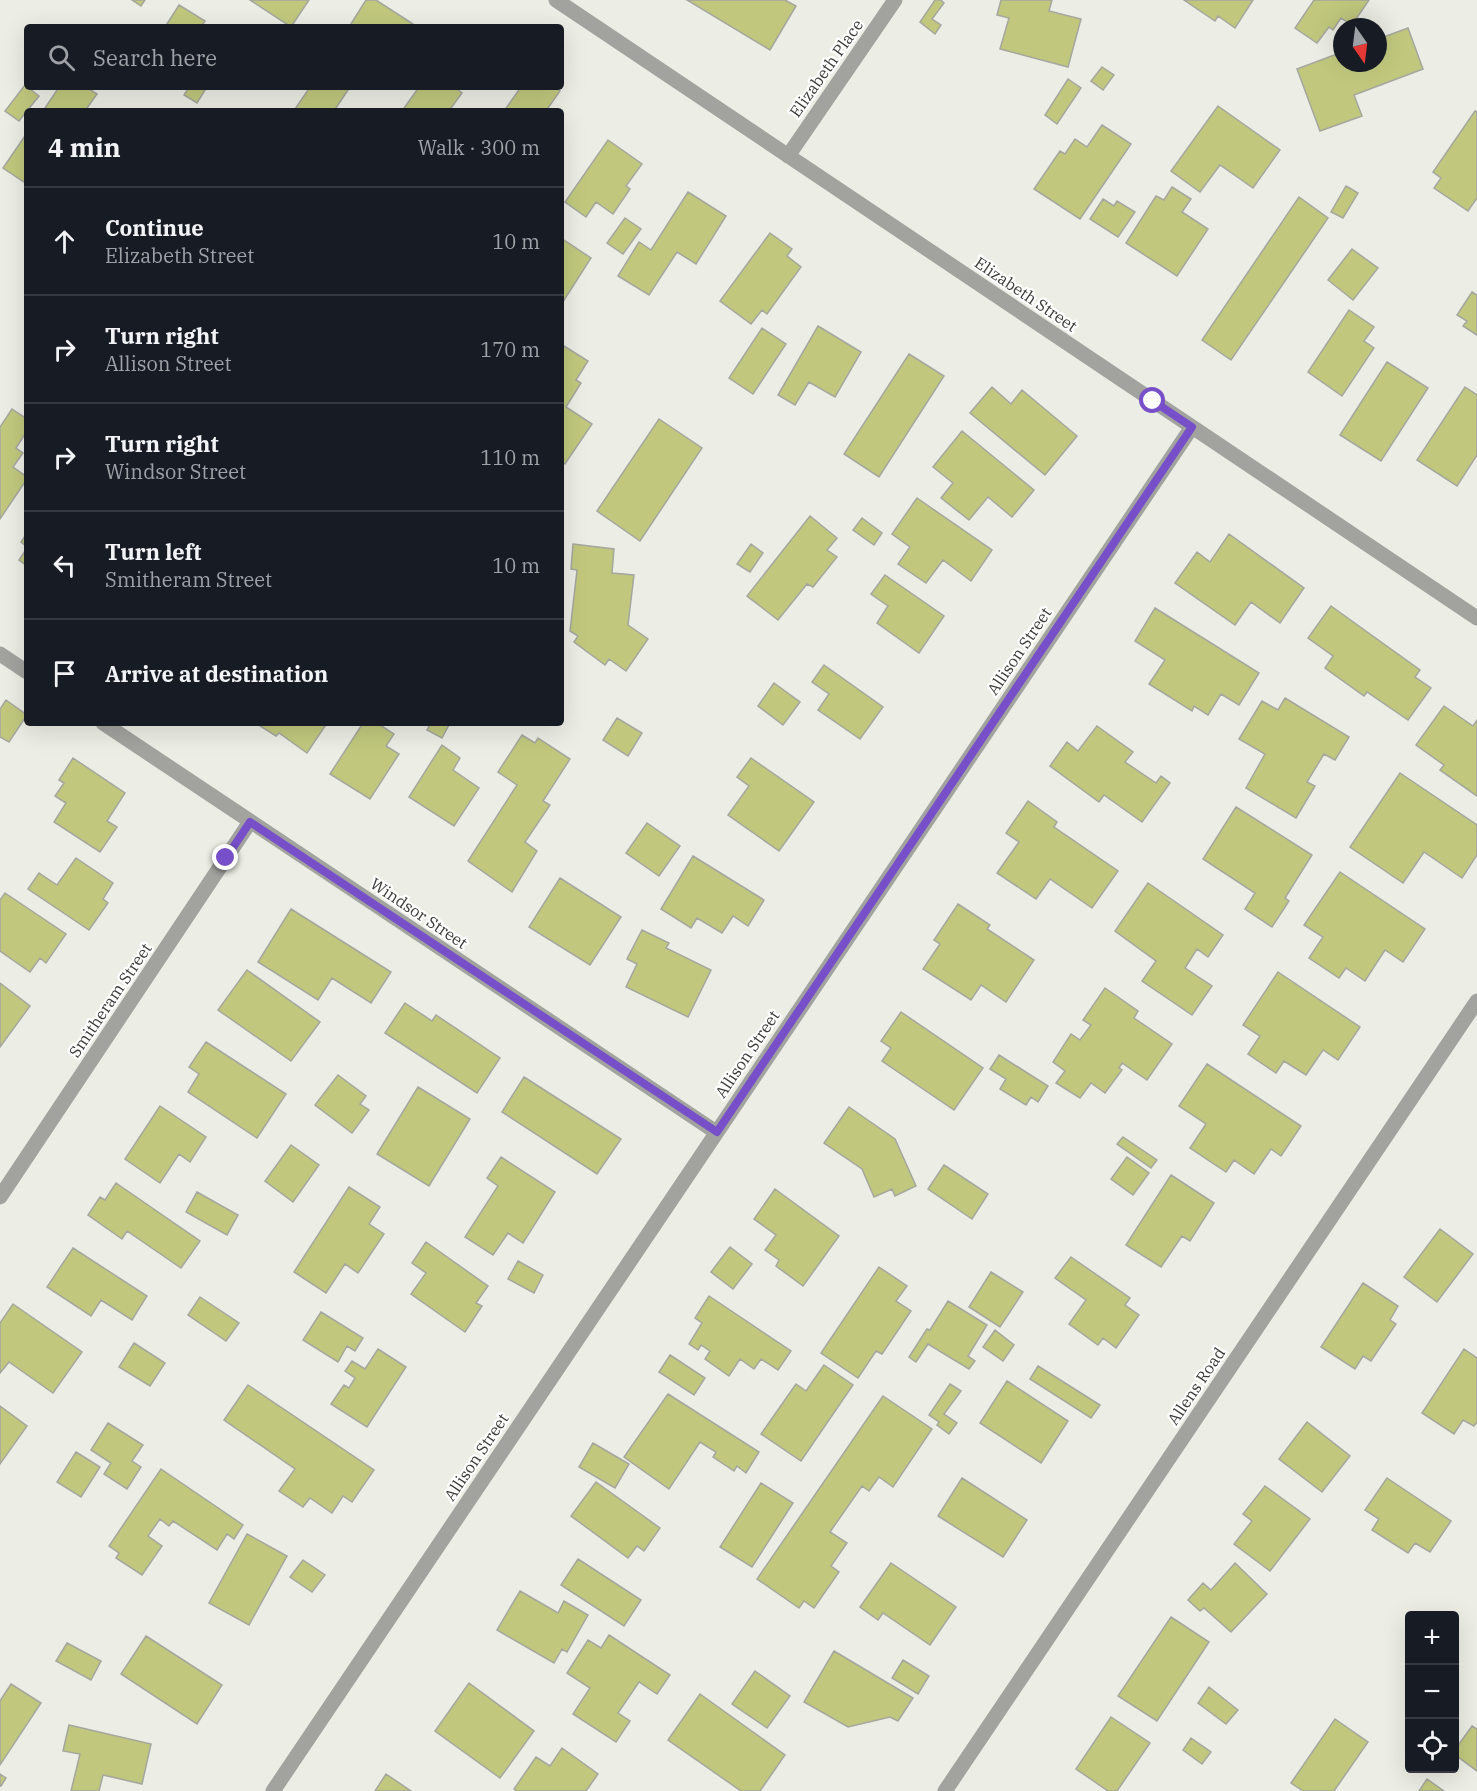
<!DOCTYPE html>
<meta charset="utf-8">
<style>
body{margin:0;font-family:"IBM Plex Serif",serif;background:#242831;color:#f1f3f6}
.controls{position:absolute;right:18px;bottom:18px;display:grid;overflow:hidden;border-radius:6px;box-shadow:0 6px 24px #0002}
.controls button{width:54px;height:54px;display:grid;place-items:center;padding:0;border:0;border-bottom:2px solid #363941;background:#171b24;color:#f1f3f6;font:30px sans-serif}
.compass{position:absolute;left:1333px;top:18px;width:54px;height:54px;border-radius:50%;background:#171b24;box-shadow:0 6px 24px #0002;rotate:166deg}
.stop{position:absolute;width:18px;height:18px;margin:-14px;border:4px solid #774fc8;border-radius:50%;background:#fff}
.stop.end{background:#774fc8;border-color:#fff;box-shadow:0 2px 6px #0008}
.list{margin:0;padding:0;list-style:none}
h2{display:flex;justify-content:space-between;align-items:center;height:78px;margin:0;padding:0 24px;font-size:26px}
h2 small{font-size:20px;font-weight:400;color:#9ea1a6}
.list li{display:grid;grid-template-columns:39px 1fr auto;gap:18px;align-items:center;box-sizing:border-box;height:108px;padding:0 24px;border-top:2px solid #363941}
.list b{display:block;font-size:22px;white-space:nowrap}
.list p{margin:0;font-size:20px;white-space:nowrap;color:#9ea1a6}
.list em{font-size:20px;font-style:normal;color:#9ea1a6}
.icon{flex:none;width:33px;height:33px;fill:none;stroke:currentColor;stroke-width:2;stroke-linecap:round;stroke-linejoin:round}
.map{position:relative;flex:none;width:1477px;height:1791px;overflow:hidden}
.search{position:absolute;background:#171b24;box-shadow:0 6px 24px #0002;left:24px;top:24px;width:540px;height:66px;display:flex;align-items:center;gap:15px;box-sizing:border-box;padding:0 21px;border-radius:6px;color:#9ea1a6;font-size:22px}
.panel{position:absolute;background:#171b24;box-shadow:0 6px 24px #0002;left:24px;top:108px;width:540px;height:618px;border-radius:6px}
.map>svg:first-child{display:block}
</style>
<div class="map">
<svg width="1477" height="1791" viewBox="0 0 1477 1791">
<rect width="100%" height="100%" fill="#eceee5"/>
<!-- building -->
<path fill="#c1c87d" stroke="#a5a69e" stroke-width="1.5" d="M132 0H145L141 6Z
M250 0H309L291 27Z
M366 0H376L413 24 411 27H349Z
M687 0H785L796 6 770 50Z
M935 0H941L944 3 932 19 941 25 935 34 920 22Z
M1001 0H1052L1049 11 1081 19 1068 67 1000 49 1009 18 997 15Z
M1184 0H1253L1235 28 1218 16 1215 21Z
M1314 0H1369L1352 25 1341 18 1333 30 1329 27 1317 43 1295 28Z
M179 5 205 21 201 27H165Z
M1408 28 1423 69 1354 95 1362 116 1320 131 1297 69 1342 52V63H1378V39Z
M1102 67 1114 75 1103 90 1091 81Z
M1068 79 1081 88 1057 124 1045 115Z
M25 85 39 96 19 121 5 111Z
M59 87H86L97 94 85 111H43Z
M189 87H207L197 103 184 95Z
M310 87H350L334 111H298L295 109Z
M419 87H454L462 93 449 111H402Z
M521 87H555L560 91 546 111H504Z
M1218 106 1280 150 1253 188 1220 165 1200 192 1171 171Z
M1475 111 1477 112V198L1468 211 1434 188 1441 178 1433 172Z
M1102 125 1131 144 1080 219 1034 189 1060 151 1065 154 1075 139 1087 147Z
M27 133V184L3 168Z
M608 140 642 164 626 186 630 189 613 214 596 202 586 217 565 202Z
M1346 186 1358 193 1343 218 1331 212Z
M1172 187 1191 199 1182 212 1208 229 1177 276 1126 243 1156 196 1164 200Z
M688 192 726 216 696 264 677 252 649 295 618 276 639 242 651 250Z
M1299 197 1328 218 1231 360 1202 340Z
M1103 199 1114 206 1117 201 1135 212 1118 237 1090 219Z
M625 218 641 229 623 254 607 243Z
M770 233 792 249 787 256 801 267 767 314 762 310 751 324 720 301Z
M561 238 591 258 561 305Z
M1352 249 1378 268 1353 300 1328 280Z
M1472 292 1477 295V335L1463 326 1467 321 1457 315Z
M1349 310 1374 327 1364 341 1374 348 1342 396 1308 372Z
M818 326 861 352 835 397 809 382 795 405 778 395Z
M762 328 786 344 753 394 729 378Z
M564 346 588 361 576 380 581 383 566 407 592 424 565 464 561 461V351Z
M909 354 944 376 879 477 844 454Z
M1387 362 1428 388 1381 461 1340 435Z
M992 387 1011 404 1022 390 1077 436 1045 475 970 413Z
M1465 387 1477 395V455L1457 486 1417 460Z
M12 409 27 419V431L16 448 23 453 13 467 27 477V479L0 519V427Z
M659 419 702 448 640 541 597 511Z
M962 431 1034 490 1012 517 988 497 969 520 941 498 953 483 933 467Z
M917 498 992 550 971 581 943 560 926 583 898 564 910 547 892 534Z
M810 516 837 538 827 550 837 557 813 587 807 584 778 620 747 596Z
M862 518 882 533 874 545 853 530Z
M27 533V547L21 542Z
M1229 534 1304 588 1280 623 1251 602 1235 625 1175 583 1197 552 1210 562Z
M573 544 614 549 612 573 634 575 628 625 648 639 626 671 609 659 605 665 574 642 578 636 570 631 577 570 571 569Z
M751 544 763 553 750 572 737 564Z
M27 548V566L19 560Z
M885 575 944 616 919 653 877 623 888 606 871 594Z
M1331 606 1420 670 1415 677 1431 688 1408 720 1367 692 1364 696 1325 668 1333 656 1308 638Z
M1155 608 1259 673 1239 705 1221 694 1208 715 1194 706 1192 711 1149 684 1165 660 1135 641Z
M824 665 883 707 860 739 818 710 829 694 812 682Z
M774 683 800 702 783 725 758 706Z
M1285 698 1349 737 1335 760 1324 754 1307 782 1315 786 1296 818 1246 788 1265 754 1239 739 1262 701 1278 710Z
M6 700 27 715 9 742 0 737V709Z
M1444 706 1473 726 1477 720V796L1440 770 1444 765 1416 745Z
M617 718 642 733 628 756 603 740Z
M327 723 307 753 279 733 276 736 257 724Z
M363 723H377L394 734 386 746 399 754 370 799 330 774Z
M431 723H450L442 738 427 730Z
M1097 726 1133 752 1125 762 1156 783 1161 776 1170 783 1142 822 1104 795 1099 802 1050 766 1067 742 1078 751Z
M522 735 535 743 538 738 570 759 543 801 550 805 525 842 537 851 512 892 468 861 517 785 498 772Z
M442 745 460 758 453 770 479 788 454 826 409 797Z
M73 758 125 793 107 821 117 827 100 852 54 822 66 803 55 796 64 783 59 780Z
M751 758 814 802 779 851 728 815 749 786 737 777Z
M1400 773 1477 825V855L1462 878 1424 852 1403 883 1350 847Z
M1028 801 1057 822 1054 827 1118 871 1092 908 1050 879 1036 899 997 873 1019 842 1006 833Z
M1236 807 1312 855 1285 898 1289 901 1272 927 1245 909 1255 893 1203 859Z
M647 823 680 846 659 876 626 853Z
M693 856 764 900 748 926 733 916 722 933 697 918 691 928 661 909Z
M76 858 113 883 103 899 108 903 89 930 28 889 39 873 57 885Z
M1340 872 1425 929 1403 962 1385 950 1365 981 1346 968 1339 978 1309 958 1323 937 1304 925Z
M560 878 621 917 590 965 529 927Z
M1148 883 1223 935 1208 957 1197 949 1185 968 1212 986 1192 1015 1142 981 1156 961 1115 931Z
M5 893 66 934 46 963 40 958 30 972 0 951V900Z
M958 904 990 925 987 929 1034 960 1006 1002 981 985 971 1000 923 969 940 944 934 940Z
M291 909 391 972 371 1003 332 978 318 1000 258 962Z
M642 930 669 943 666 948 711 970 688 1017 626 987 637 964 627 959Z
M247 970 320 1022 291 1061 218 1010Z
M1278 972 1360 1027 1338 1060 1323 1050 1306 1075 1284 1061 1276 1073 1248 1054 1260 1036 1243 1025Z
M0 983 30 1006 0 1047Z
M1105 988 1138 1011 1134 1018 1172 1044 1147 1080 1122 1063 1119 1068 1122 1070 1105 1093 1091 1083 1080 1098 1056 1083 1065 1071 1053 1062 1071 1034 1080 1040 1091 1025 1083 1020Z
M405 1003 432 1021 436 1015 500 1058 477 1093 385 1033Z
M901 1012 983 1068 954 1110 882 1061 891 1048 881 1041Z
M206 1042 286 1094 257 1138 188 1092 199 1074 189 1067Z
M999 1055 1048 1086 1038 1102 1031 1097 1026 1105 1000 1089 1006 1079 990 1069Z
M1207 1064 1301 1126 1281 1156 1271 1149 1254 1174 1234 1160 1226 1172 1190 1148 1206 1124 1179 1106Z
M338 1075 366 1096 360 1104 369 1110 352 1133 315 1105Z
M524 1077 621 1139 597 1174 502 1112Z
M418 1087 470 1119 429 1186 377 1154Z
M160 1106 206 1137 190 1162 179 1154 160 1183 125 1159Z
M849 1107 895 1139 916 1186 895 1196 892 1189 874 1197 862 1169 824 1143Z
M1123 1137 1157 1160 1151 1168 1117 1144Z
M291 1145 319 1165 293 1202 265 1181Z
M501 1157 555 1192 523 1243 508 1233 493 1255 465 1237 498 1186 487 1178Z
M1127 1157 1149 1173 1133 1195 1111 1179Z
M944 1165 988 1194 972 1219 928 1189Z
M1171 1175 1214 1203 1190 1241 1182 1236 1161 1267 1126 1245Z
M116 1183 200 1241 181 1268 127 1231 122 1239 88 1215 100 1197 105 1200Z
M349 1187 380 1207 369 1224 384 1234 358 1273 345 1264 326 1293 294 1272Z
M775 1189 839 1236 803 1286 776 1266 779 1260 765 1250 776 1235 754 1219Z
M197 1192 238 1215 227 1235 186 1212Z
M1440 1229 1473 1254 1437 1302 1404 1277Z
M426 1242 488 1286 476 1303 482 1306 465 1332 411 1294 426 1273 412 1263Z
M730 1247 752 1264 733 1289 711 1272Z
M73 1248 147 1296 132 1320 101 1300 91 1316 47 1287Z
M1071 1257 1130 1298 1125 1305 1139 1315 1116 1348 1103 1338 1098 1345 1069 1324 1086 1300 1055 1278Z
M518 1261 543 1275 534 1293 508 1279Z
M879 1267 907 1286 896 1301 911 1311 882 1354 876 1351 858 1378 821 1353Z
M991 1272 1023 1292 1000 1327 969 1307Z
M1363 1283 1398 1306 1390 1320 1396 1324 1371 1361 1363 1356 1355 1369 1321 1347Z
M709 1296 791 1351 778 1370 761 1359 754 1369 740 1359 729 1376 705 1359 710 1351 701 1345 698 1350 689 1344 702 1323 695 1318Z
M200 1297 239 1323 226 1341 188 1315Z
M948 1301 987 1325 968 1356 975 1361 969 1369 928 1344 916 1362 909 1357 927 1329 930 1330Z
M13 1304 82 1352 53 1393 9 1362 0 1373V1323Z
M321 1312 363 1338 355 1351 347 1346 338 1362 303 1340Z
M995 1330 1014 1345 1003 1361 983 1347Z
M134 1343 165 1363 150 1386 119 1367Z
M378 1349 406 1367 367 1427 331 1404 344 1385 349 1388 355 1378 345 1371 352 1361 365 1369Z
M1464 1349 1477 1358V1422L1474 1426 1463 1420 1454 1434 1422 1413Z
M670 1355 705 1378 694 1395 659 1372Z
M824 1365 853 1385 801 1461 761 1434 796 1384 806 1391Z
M1038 1366 1100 1405 1091 1418 1030 1379Z
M1007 1381 1068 1421 1041 1463 980 1423Z
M950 1384 961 1391 944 1414 957 1423 949 1434 937 1425 939 1422 929 1415Z
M248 1385 374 1470 352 1502 343 1496 332 1513 310 1498 303 1507 279 1491 295 1469 224 1420Z
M668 1394 759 1452 746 1473 737 1466 734 1471 713 1457 716 1452 700 1442 669 1489 624 1457Z
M883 1396 932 1429 893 1487 879 1477 869 1491 862 1486 830 1532 847 1543 831 1566 839 1572 814 1608 804 1601 799 1608 757 1579Z
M0 1406 27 1426 0 1464Z
M1307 1422 1350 1456 1322 1492 1279 1459Z
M108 1423 143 1445 132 1461 141 1467 127 1489 104 1474 111 1463 91 1450Z
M593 1443 629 1464 615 1488 579 1467Z
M76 1452 100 1467 81 1497 57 1482Z
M161 1469 243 1525 234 1539 227 1534 217 1550 173 1521 169 1526 160 1519 148 1536 162 1546 142 1575 116 1558 119 1553 109 1546Z
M962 1478 1027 1520 1003 1557 938 1516Z
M1387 1478 1451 1521 1430 1552 1415 1543 1408 1553 1372 1530 1379 1519 1365 1510Z
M596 1482 660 1528 644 1551 637 1546 628 1558 571 1516Z
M761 1483 793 1503 752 1567 720 1547Z
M1265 1486 1310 1519 1270 1571 1234 1544 1252 1521 1243 1514Z
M247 1534 287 1556 249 1625 209 1603Z
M578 1559 641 1600 624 1626 561 1585Z
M303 1560 325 1575 312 1592 290 1577Z
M891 1563 956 1607 930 1645 883 1613 878 1620 860 1607Z
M1235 1563 1267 1594 1231 1632 1204 1608 1200 1611 1188 1600 1203 1583 1211 1590Z
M520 1591 558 1613 564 1601 588 1615 567 1652 562 1649 554 1663 497 1630Z
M1171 1617 1209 1642 1157 1721 1118 1696Z
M609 1635 670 1675 657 1694 639 1682 618 1713 630 1721 616 1742 573 1714 590 1688 567 1673 588 1640 601 1648Z
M146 1636 222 1685 197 1724 121 1674Z
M67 1643 101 1661 91 1680 56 1661Z
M834 1651 913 1698 898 1721 890 1717 848 1727 804 1702Z
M903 1660 929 1676 918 1694 892 1678Z
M755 1671 790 1696 767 1728 732 1704Z
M469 1683 534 1731 500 1778 435 1731Z
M11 1684 41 1703 0 1765V1701Z
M1209 1687 1238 1710 1226 1724 1198 1703Z
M700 1694 785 1755 760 1791H741L668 1740Z
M1111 1717 1150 1743 1117 1791H1108L1076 1769Z
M1335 1719 1368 1742 1334 1791H1303L1291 1783Z
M69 1725 151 1744 142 1784 103 1775 99 1791H71L80 1754 63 1751Z
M1472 1726 1477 1729V1771L1454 1754V1751Z
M1191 1738 1211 1752 1202 1764 1183 1750Z
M562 1748 598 1774 586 1791H517L514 1789 536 1757 550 1766Z
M0 1774 6 1778 1 1786H0Z
M386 1774 411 1791H375Z
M1427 1779 1444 1791H1419Z"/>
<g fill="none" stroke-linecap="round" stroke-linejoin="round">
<!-- street -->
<path stroke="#a2a29f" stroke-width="15" d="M556 0 1477 618
M788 156 895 0
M0 654 27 672
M103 723 716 1132
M0 1197 250 822
M273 1791 1192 427
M945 1791 1477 1001"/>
</g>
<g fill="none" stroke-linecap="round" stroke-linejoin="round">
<!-- route -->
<path stroke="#774fc8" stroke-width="8" d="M226 858 250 822 717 1132 1192 427 1153 401"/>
</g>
<g text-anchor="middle" stroke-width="4.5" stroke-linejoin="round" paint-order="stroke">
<!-- street labels -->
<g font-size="16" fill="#3a3a37" stroke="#fff">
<text transform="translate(826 68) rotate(-55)" y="6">Elizabeth Place</text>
<text transform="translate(1026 294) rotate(34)" y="6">Elizabeth Street</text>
<text transform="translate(1019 651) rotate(-56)" y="6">Allison Street</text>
<text transform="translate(419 913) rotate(34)" y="6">Windsor Street</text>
<text transform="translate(110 1000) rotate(-56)" y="6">Smitheram Street</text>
<text transform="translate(747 1054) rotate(-56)" y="6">Allison Street</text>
<text transform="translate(1196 1386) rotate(-56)" y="6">Allens Road</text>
<text transform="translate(476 1457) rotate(-56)" y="6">Allison Street</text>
</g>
</g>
</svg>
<div class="controls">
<button>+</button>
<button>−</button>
<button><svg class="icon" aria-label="locate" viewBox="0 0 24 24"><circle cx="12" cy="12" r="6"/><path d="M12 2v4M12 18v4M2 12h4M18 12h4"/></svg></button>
</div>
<svg class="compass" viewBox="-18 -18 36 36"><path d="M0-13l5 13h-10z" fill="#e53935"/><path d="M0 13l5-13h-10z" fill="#9ea1a6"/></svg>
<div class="stop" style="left:1153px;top:401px"></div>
<div class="stop end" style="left:226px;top:858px"></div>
<div class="search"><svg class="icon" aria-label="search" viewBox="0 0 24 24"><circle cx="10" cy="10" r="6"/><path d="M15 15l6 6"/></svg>Search here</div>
<section class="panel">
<h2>4 min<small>Walk · 300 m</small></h2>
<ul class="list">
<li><svg class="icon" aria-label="ahead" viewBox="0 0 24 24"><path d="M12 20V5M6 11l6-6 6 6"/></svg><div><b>Continue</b><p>Elizabeth Street</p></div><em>10 m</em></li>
<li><svg class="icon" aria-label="right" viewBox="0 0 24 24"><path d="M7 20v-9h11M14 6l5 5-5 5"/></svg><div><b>Turn right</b><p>Allison Street</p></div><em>170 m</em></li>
<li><svg class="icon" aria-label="right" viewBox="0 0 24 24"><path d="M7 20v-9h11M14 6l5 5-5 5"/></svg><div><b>Turn right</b><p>Windsor Street</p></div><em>110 m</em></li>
<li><svg class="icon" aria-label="left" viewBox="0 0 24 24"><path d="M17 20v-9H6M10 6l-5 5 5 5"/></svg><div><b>Turn left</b><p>Smitheram Street</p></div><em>10 m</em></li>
<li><svg class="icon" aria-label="arrive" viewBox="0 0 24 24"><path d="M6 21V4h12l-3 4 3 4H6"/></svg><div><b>Arrive at destination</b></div></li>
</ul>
</section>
</div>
